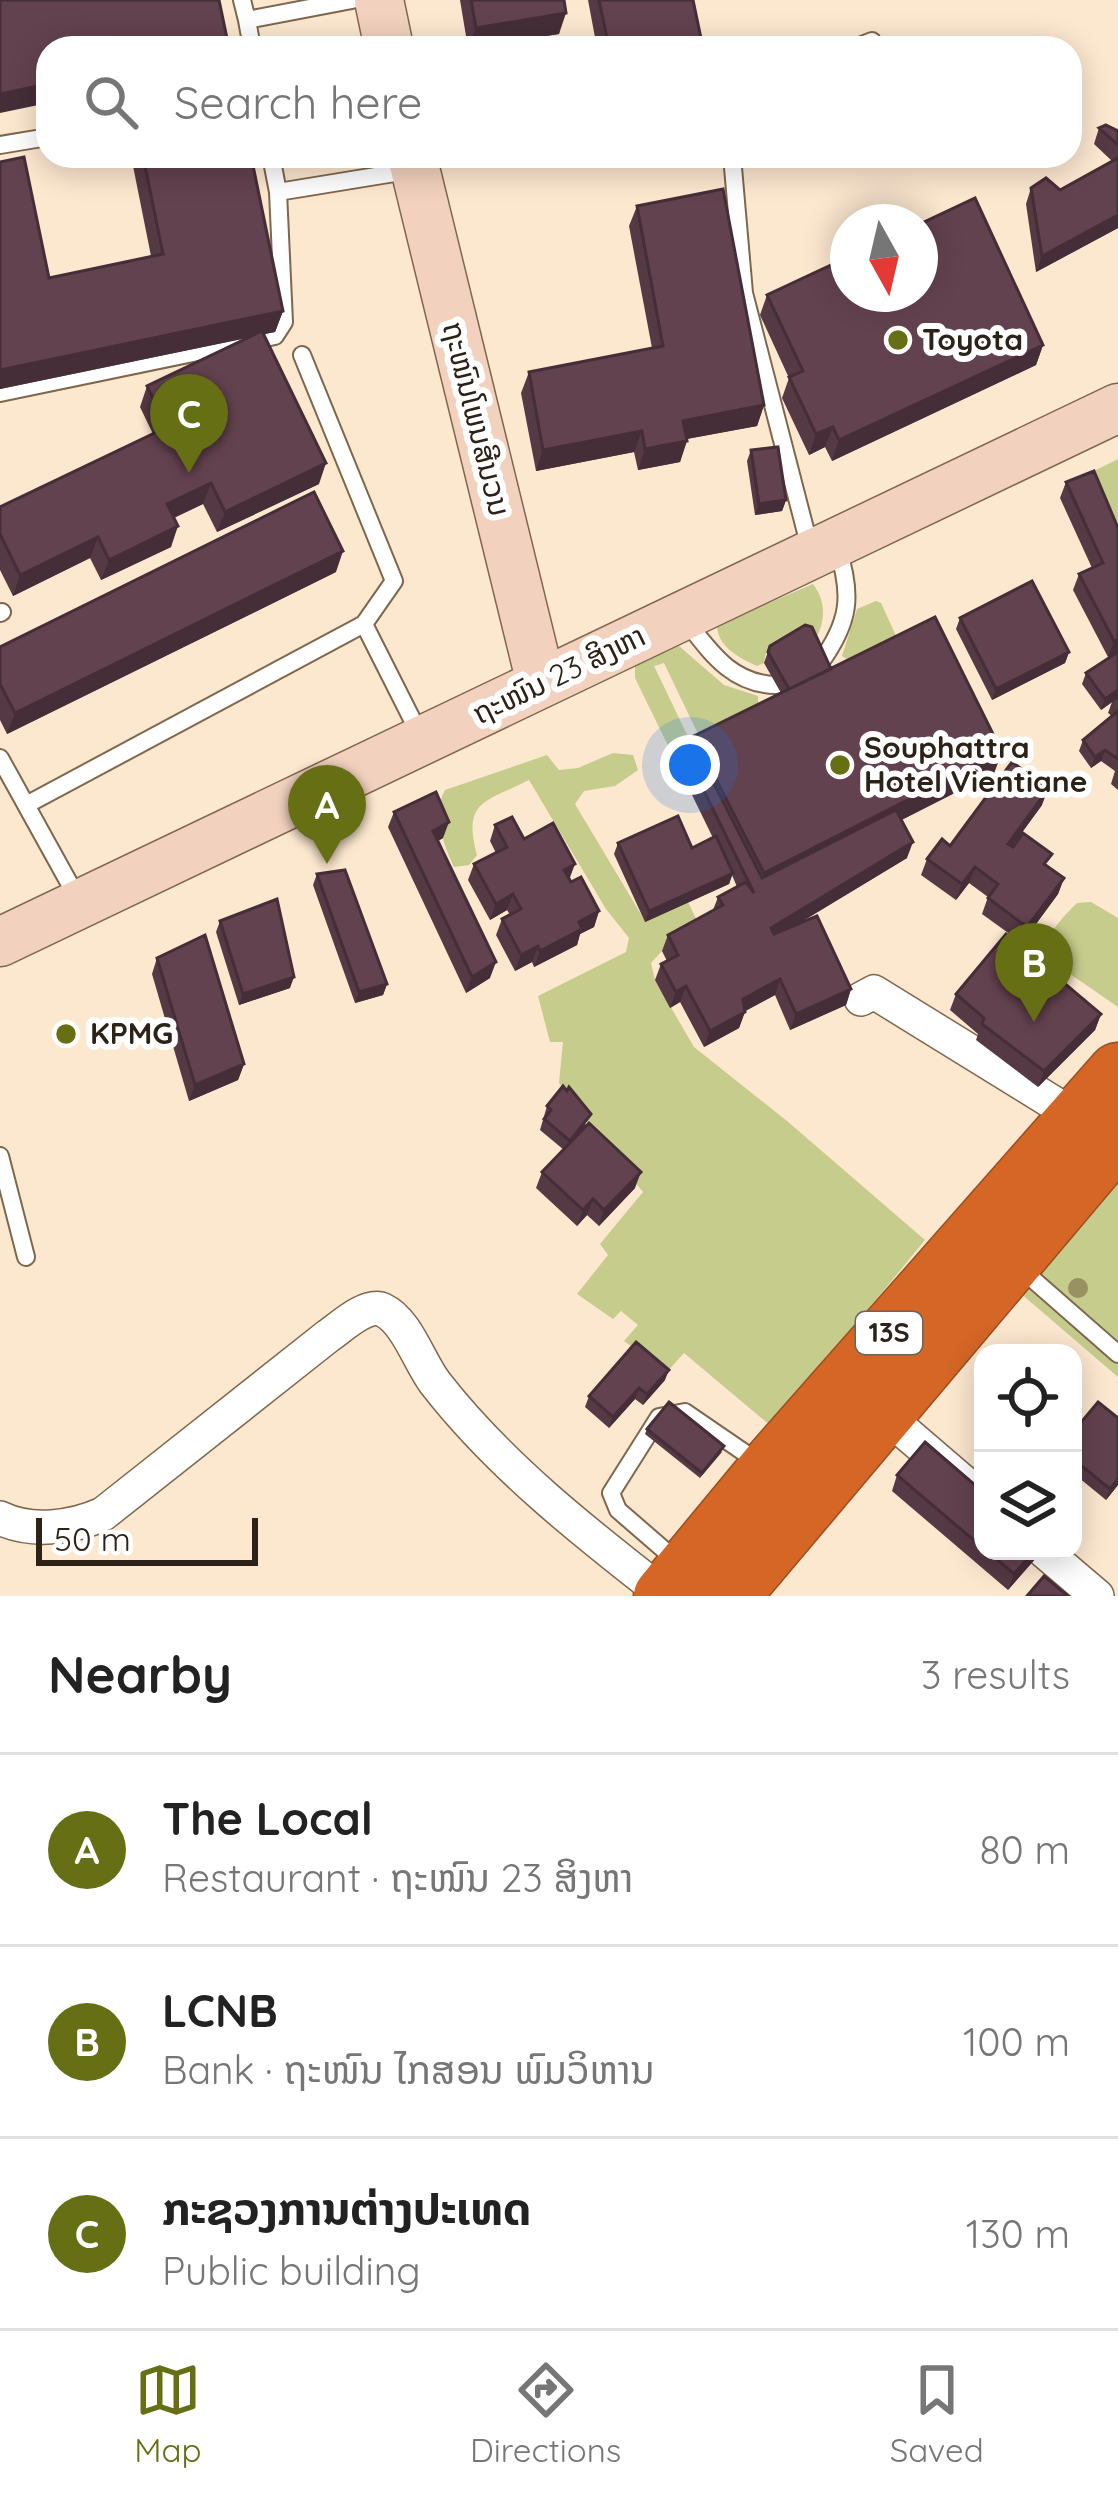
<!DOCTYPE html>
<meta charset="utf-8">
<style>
body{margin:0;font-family:Quicksand,"Noto Sans Lao",sans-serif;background:#f2f2f2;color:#222}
.controls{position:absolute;right:36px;bottom:36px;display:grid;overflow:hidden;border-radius:24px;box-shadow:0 6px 30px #0003}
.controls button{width:108px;height:108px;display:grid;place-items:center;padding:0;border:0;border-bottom:3px solid #e0e0e0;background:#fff;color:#222;font:60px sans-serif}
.compass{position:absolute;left:830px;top:204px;width:108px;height:108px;border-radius:50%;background:#fff;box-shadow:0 6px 30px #0003;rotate:172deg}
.scale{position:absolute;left:36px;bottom:30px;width:222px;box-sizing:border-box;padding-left:12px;border:6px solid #2c2217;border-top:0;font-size:33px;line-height:42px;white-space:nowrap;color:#2c2217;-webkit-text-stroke:9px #fff;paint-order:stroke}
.you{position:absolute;left:690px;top:765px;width:42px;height:42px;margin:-30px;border:9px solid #fff;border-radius:50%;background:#1a73e8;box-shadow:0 0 0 18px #1a73e833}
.badge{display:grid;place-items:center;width:78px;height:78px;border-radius:50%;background:#676f15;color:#fff;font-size:39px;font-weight:700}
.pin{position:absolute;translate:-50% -99px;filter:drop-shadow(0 3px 6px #0008)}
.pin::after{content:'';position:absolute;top:63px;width:42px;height:36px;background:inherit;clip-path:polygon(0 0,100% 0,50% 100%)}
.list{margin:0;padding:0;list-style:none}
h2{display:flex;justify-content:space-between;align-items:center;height:156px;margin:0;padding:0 48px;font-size:51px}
h2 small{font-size:39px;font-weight:400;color:#767676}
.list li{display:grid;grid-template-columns:78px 1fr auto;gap:36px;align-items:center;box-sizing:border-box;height:192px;padding:0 48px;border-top:3px solid #e0e0e0}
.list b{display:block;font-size:45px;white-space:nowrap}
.list p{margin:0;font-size:39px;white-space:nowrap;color:#767676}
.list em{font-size:39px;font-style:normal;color:#767676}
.icon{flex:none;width:66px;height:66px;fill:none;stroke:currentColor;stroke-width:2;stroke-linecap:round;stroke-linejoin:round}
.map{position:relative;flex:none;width:1118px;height:1596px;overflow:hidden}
.search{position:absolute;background:#fff;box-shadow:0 6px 30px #0003;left:36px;right:36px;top:36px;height:132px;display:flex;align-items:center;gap:30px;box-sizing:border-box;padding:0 42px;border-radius:36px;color:#767676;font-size:45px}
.sheet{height:732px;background:#fff}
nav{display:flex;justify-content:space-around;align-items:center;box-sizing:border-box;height:168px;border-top:3px solid #e0e0e0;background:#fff;font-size:33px;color:#767676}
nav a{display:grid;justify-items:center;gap:6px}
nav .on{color:#676f15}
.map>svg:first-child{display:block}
</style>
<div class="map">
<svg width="1118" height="1596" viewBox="0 0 1118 1596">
<rect width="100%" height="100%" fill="#fce7cf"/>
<!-- green -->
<path fill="#c6cc8c" d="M1118 459V551L1084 476Z
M813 584C828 604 825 625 812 645L800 637 766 653 764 663 757 666C739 658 717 646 717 625Z
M876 601 881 603 897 638 849 660 842 656 857 609Z
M679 646 724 685 758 696V705L698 734 664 663 654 666 691 743 676 762 635 678V666Z
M613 753 633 755 638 770 615 786 584 791 575 804 645 921 688 902 701 929 662 951 651 963 655 980 694 1047 787 1121 925 1240 772 1427 684 1353 667 1372 624 1341 638 1325 621 1311 613 1319 577 1294 608 1255 600 1244 643 1192 598 1138 559 1083 563 1042H550L538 996 626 952 629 938 606 909 529 780C486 802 462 800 477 855L469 865 454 867C443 844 432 813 445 790L547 755 559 770 578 768Z
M1091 902 1118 918V1007L1044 956C1043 937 1064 916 1077 903Z
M1118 1169V1377L1019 1292Z"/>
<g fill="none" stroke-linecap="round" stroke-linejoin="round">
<!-- lane casing -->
<g stroke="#7e674c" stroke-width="20">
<path id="lane" d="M242 0 247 20 352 0
M247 20 252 48
M854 48 872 41
M0 145 48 137
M732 156 744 293 810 548
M278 192 413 170
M0 393 275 336 284 322 278 192 271 156
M0 613 2 612
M686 621C711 653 732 684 776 685
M364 624 422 739
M820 663C850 622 853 595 837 547
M0 758 78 899
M28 804 364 624 394 581 302 355
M0 1156 26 1257
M1020 1268 1118 1354
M678 1562 618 1510 611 1493 659 1417 685 1412 758 1462"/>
</g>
<!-- street casing -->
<g stroke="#7e674c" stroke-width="36">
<path id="street" d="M861 999 874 992 1078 1118
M884 1414 983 1499
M0 1518C31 1533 72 1528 103 1514L328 1336C340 1328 367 1302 383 1310 407 1321 420 1364 436 1384 499 1465 584 1532 665 1595
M1044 1551 1097 1596"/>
</g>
<!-- secondary casing -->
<g stroke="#7e674c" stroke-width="51">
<path id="secondary" d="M379 0 389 48
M412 156 541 683
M0 942 1118 408"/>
</g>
<!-- highway casing -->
<g stroke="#9a4e20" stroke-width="63">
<path id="highway" d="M664 1596 769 1469 1118 1073
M729 1596 1118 1135"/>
</g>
<!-- lane -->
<use href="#lane" stroke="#fff" stroke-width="16"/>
<!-- street -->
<use href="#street" stroke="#fff" stroke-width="33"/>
<!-- secondary -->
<use href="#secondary" stroke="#f2d1be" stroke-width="48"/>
<!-- highway -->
<use href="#highway" stroke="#d56625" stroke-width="60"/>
</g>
<!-- trees -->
<circle fill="#989164" cx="1078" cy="1288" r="10"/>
<!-- wall -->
<path fill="#553944" d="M460 0H564L559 34 468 48Z
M588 0H693L703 48H597Z
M1099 128 1118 131V228L1036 272 1026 204 1031 188 1060 190 1112 161 1094 144Z
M131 156H251L283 311 275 332 264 334 319 484 217 532 203 504 174 518 171 547 101 580 90 558 13 596 0 570V507L153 434 140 407 147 386 247 338 0 389V162L49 278 151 256Z
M637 206 764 405 757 426 687 439 680 462 638 470 634 452 536 471 521 393 529 372 652 348 629 226Z
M767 295 1043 345 1036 365 832 461 825 447 809 455 782 398 789 378 760 315Z
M751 450 786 500 782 511 755 515 747 461Z
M1094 471 1118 652 1108 657 1073 590 1079 574 1092 568 1060 498 1066 482Z
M336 572 7 734 0 720V647Z
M960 618 1069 652 1065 663 992 700 956 629Z
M770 646 831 669 1002 752 994 773 901 820 907 858 799 923 851 989 846 1005 790 1030 775 995 745 1011 739 1028 704 1047 680 1002 670 1008 655 980 661 964 667 961 662 951 668 935 713 910 718 897 737 887 732 875 729 884 645 922 614 854 618 843 692 848 713 838 676 762 682 746 692 741 694 736 781 693 764 663Z
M1118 652V790L1111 784 1115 771 1101 761 1091 768 1079 751 1083 740 1112 716 1108 713 1112 702 1101 710 1082 684 1086 673Z
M1042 805 1012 846 1047 866 1064 878 1058 894 1022 943 982 914 988 897 969 883 956 900 921 875 927 859 950 846Z
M394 812 443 838 438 841 490 978 466 993 388 827Z
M495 825 524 839 569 880 599 911 594 927 580 934 577 945 534 967 532 962 515 971 496 935 502 919 510 915 507 910 490 920 468 880 474 864 496 853 490 841Z
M317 874 387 984 383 995 355 1003 313 885Z
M220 921 290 988 239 1005 216 932Z
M157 958 244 1064 238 1080 189 1101 152 974Z
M956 994 1101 1014 1095 1030 1038 1087 976 1040 978 1034 950 1010Z
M547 1106 587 1125 635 1188 599 1226 587 1215 577 1226 536 1188 542 1172 564 1150 540 1130Z
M665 1380 643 1405 635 1399 609 1428 585 1407 589 1396Z
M1118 1418V1485L1106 1500 1073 1473V1432Z
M647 1429 722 1452 700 1478 645 1434Z
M897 1475 983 1492V1551H1038L1036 1558 1008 1590 892 1491Z"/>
<!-- shaded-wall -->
<path fill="#452e37" d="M566 13 559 34 468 48 476 28Z
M48 84V103L0 113V94Z
M1118 215V228L1036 272 1042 256Z
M283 311 275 332 0 389V370Z
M1043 345 1036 365 832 461 839 440Z
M764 405 757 426 675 441 683 421Z
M833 427 825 447 809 455 816 434Z
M642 431 634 452 536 471 543 450Z
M687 441 680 462 638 470 645 449Z
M326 463 319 484 217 532 225 512Z
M211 483 203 504 160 524 167 504Z
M786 500 782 511 755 515 759 504Z
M178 526 171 547 101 580 109 560Z
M98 537 90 558 13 596 20 575Z
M343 551 336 572 7 734 15 713Z
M1118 639V652L1108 657 1114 641Z
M1069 652 1065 663 992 700 996 689Z
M1118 690V698L1101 710 1105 699Z
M1105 750 1101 761 1091 768 1095 757Z
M1002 752 994 773 756 894 764 873Z
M1048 789 1042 805 1002 860 1008 844Z
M449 822 443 838 427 847 433 831Z
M913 842 907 858 765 944 771 928Z
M575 864 569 880 564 870Z
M975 867 969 883 956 900 962 884Z
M733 873 729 884 645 922 649 911Z
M1064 878 1058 894 1022 943 1027 927Z
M513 894 507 910 490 920 496 904Z
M599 911 594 927 580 934 577 945 534 967 540 951 579 922Z
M538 946 532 962 515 971 521 955Z
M496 962 490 978 466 993 472 977Z
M294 977 290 988 239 1005 243 994Z
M780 979 775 995 738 1015 743 999Z
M387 984 383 995 355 1003 359 992Z
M686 986 680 1002 670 1008 676 992Z
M851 989 846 1005 790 1030 796 1014Z
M745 1012 739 1028 704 1047 710 1031Z
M1101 1014 1095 1030 1038 1087 1044 1071Z
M244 1064 238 1080 189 1101 195 1085Z
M641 1172 635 1188 599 1226 604 1210Z
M593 1199 587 1215 577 1226 583 1210Z
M669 1370 665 1380 643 1405 647 1394Z
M639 1388 635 1399 609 1428 613 1417Z
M1118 1479V1485L1106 1500 1110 1489Z
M1034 1551H1038L1036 1558 1008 1590 1014 1574Z"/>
<!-- building -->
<path fill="#63424f" stroke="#452e37" stroke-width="3" d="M0 0H219L229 48H48V84L0 94Z
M471 0H564L566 13 476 28Z
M599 0H693L703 48H609Z
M1106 125 1118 131V145L1099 128Z
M143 156H251L283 311 0 370V162L24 157 49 278 163 254Z
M1118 158V215L1042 256 1031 188 1046 178 1060 190Z
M723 189 764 405 683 421 687 441 645 449 642 431 543 450 529 372 663 346 637 206Z
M975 198 1043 345 839 440 833 427 816 434 789 377 803 371 767 295 848 257V294H920V224Z
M262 331 326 463 225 512 211 483 167 504 178 526 109 560 98 537 20 575 0 534V507L167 427 147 386Z
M778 447 786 500 759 504 751 450Z
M1094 471 1118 528V639L1114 641 1079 574 1103 563 1066 482Z
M314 492 343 551 15 713 0 684V647Z
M1032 581 1069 652 996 689 960 618Z
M935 617 1002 752 764 873 694 736Z
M805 625 812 627 831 669 789 689 768 652 770 646Z
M1118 652V690L1105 699 1086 673Z
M1118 711V759L1105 750 1095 757 1083 740Z
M692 741 762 878 896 810 913 842 771 928 774 934 817 916 851 989 796 1014 780 979 743 999 745 1012 710 1031 686 986 676 992 661 964 678 955 668 935 723 905 718 897 746 882 754 893 682 746Z
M1012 762 1048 789 1008 844 1013 847 1023 833 1052 854 1044 864 1064 878 1027 927 988 898 998 884 975 867 962 884 927 859 942 839 950 846Z
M436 792 449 822 433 831 496 962 472 977 394 812Z
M678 816 692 848 716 836 733 873 649 911 618 843Z
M512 817 524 839 553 823 575 864 564 870 571 882 581 877 599 911 579 922 582 929 540 951 538 946 521 955 502 919 521 909 513 894 496 904 474 864 507 847 495 825Z
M345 870 387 984 359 992 317 874Z
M277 899 294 977 243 994 220 921Z
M1006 934 1101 1014 1044 1071 982 1024 984 1018 956 994Z
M205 935 244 1064 195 1085 157 958Z
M563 1086 567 1091 569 1087 591 1114 570 1141 544 1119 551 1110 547 1106Z
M589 1123 641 1172 604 1210 593 1199 583 1210 542 1172Z
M636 1342 669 1370 647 1394 639 1388 613 1417 589 1396Z
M669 1402 724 1446 702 1473 647 1429Z
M1098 1402 1118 1418V1479L1110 1489 1073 1459V1432Z
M925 1442 983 1492V1548L897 1475Z
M987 1551H1034L1014 1574Z
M1044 1576 1068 1596H1027Z"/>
<!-- markers -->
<g fill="#676f15" stroke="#fff" stroke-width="4.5">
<circle cx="898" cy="340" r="12"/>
<circle cx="840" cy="765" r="12"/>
<circle cx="66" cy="1034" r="12"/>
</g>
<g text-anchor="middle" stroke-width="12" stroke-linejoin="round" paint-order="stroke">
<!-- shield labels -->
<rect fill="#fff" stroke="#6b645d" stroke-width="3" x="856" y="1312" width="66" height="42" rx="9"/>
<g font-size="27" font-weight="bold" fill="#2c2217">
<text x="889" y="1342">13S</text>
</g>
<!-- poi labels -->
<g font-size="30" font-weight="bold" fill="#2c2217" stroke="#fff" text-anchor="start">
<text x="922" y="350">Toyota</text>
<text x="864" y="758">Souphattra<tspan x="864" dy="34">Hotel Vientiane</tspan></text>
<text x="90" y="1044">KPMG</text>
</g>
<!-- street labels -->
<g font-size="30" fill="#2c2217" stroke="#fff">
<text transform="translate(476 419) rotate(76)" y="10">ຖະໜົນໂພນສີນວນ</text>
<text transform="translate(559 675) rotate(-26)" y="10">ຖະໜົນ 23 ສິງຫາ</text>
</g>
</g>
</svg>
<div class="controls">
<button><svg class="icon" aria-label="locate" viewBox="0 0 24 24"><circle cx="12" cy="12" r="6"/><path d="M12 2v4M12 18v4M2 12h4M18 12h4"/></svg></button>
<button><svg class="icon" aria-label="layers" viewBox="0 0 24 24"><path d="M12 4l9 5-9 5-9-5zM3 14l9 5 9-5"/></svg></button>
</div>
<svg class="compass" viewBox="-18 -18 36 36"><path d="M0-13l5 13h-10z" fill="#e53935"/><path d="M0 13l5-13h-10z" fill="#767676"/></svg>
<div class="scale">50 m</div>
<div class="you"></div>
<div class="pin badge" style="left:327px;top:864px">A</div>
<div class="pin badge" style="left:1034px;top:1022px">B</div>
<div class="pin badge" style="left:189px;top:473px">C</div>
<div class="search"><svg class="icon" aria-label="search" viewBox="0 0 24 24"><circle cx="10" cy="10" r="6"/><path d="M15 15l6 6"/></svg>Search here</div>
</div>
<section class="sheet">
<h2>Nearby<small>3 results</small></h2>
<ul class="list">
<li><span class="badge">A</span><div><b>The Local</b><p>Restaurant · ຖະໜົນ 23 ສິງຫາ</p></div><em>80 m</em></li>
<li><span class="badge">B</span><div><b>LCNB</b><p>Bank · ຖະໜົນ ໄກສອນ ພົມວິຫານ</p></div><em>100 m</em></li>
<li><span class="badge">C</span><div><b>ກະຊວງການຕ່າງປະເທດ</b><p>Public building</p></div><em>130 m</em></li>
</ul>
</section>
<nav>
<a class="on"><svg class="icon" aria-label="map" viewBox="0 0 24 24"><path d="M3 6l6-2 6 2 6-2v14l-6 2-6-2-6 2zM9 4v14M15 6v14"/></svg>Map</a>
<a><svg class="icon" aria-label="directions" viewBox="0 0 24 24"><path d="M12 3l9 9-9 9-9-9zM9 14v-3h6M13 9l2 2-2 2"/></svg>Directions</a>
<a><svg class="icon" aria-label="saved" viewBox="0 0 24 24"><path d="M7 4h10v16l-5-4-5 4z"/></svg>Saved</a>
</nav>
